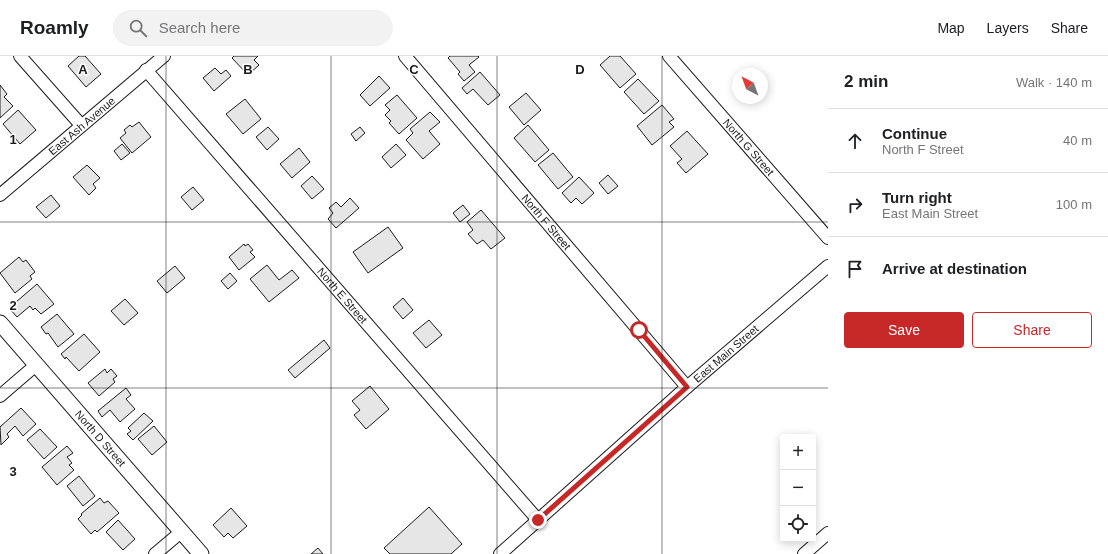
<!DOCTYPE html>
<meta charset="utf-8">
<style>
body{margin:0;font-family:Helvetica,sans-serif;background:#f2f2f2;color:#202124}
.controls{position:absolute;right:12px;bottom:12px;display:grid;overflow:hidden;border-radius:4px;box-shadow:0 2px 10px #0003}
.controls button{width:36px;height:36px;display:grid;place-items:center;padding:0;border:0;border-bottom:1px solid #e0e0e0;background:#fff;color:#202124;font:20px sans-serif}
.compass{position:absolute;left:732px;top:12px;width:36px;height:36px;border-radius:50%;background:#fff;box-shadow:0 2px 10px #0003;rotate:319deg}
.stop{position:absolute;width:12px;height:12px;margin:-9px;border:3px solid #c62828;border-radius:50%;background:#fff}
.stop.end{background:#c62828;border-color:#fff;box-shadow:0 1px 4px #0008}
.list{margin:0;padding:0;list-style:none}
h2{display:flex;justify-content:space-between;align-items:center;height:52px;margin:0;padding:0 16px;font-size:17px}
h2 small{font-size:13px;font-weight:400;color:#757577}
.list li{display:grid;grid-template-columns:26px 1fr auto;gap:12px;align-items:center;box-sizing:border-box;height:64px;padding:0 16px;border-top:1px solid #e0e0e0}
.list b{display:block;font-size:15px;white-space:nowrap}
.list p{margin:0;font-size:13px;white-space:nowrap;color:#757577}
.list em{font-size:13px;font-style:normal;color:#757577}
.actions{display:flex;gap:8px;padding:12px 16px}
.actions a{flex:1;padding:9px 0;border:1px solid #c62828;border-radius:4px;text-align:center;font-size:14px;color:#c62828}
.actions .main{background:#c62828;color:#fff}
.icon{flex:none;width:22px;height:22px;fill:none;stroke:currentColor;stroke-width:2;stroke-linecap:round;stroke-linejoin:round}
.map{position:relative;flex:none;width:828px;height:498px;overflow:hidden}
header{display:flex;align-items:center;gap:24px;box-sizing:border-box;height:56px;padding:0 20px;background:#fff;border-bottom:1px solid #e0e0e0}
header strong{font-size:19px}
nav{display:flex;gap:22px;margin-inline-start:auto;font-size:14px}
.search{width:280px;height:36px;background:#f2f2f2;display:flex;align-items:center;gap:10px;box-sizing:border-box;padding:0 14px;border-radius:22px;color:#757577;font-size:15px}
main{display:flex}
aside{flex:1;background:#fff}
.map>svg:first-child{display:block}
</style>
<header>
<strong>Roamly</strong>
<div class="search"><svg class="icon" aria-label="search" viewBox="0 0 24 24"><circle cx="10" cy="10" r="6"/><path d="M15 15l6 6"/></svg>Search here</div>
<nav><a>Map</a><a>Layers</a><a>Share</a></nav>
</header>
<main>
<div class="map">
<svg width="828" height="498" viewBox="0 0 828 498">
<rect width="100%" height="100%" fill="#fff"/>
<!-- building -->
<path fill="#e6e6e6" stroke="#1a1a1a" d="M79 0H85L101 18 86 31 68 10Z
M234 0H258L254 4 259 9 248 19 232 2Z
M450 0H478L479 1 469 9 475 16 464 25 458 18 460 16 448 2Z
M610 0H620L636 18 620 32 600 9Z
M215 12 221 18 226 14 231 20 214 35 203 22Z
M480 16 500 39 488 49 473 33 467 38 462 32Z
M379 20 390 32 370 50 360 39Z
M638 23 659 45 644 58 624 36Z
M0 29 7 38 4 41 13 50 0 62Z
M526 37 541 54 524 69 509 51Z
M397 39 417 62 399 78 389 67 391 65 385 59 390 54 385 49Z
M245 43 261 63 243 78 226 58Z
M662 49 674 63 669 66 674 71 652 89 637 70Z
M18 54 36 74 20 88 3 68Z
M430 56 440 66 429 75 440 88 423 103 406 84 413 77 410 73Z
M139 66 151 81 132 97 120 82 126 77 124 74 130 69 132 71Z
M528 69 549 94 535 106 514 82Z
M268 71 279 83 267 94 256 81Z
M360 71 365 77 356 85 351 78Z
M687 75 708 98 686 117 677 107 682 103 670 90Z
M122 88 130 97 121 104 114 95Z
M396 88 406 99 391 112 382 101Z
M299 92 310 106 292 122 280 108Z
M553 97 573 121 558 133 538 109Z
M87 109 100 122 93 128 96 132 89 139 73 121Z
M608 119 618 130 608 138 599 127Z
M312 120 324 133 312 143 301 130Z
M579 121 594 137 582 148 576 142 571 147 562 137Z
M193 131 204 144 192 154 181 141Z
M51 139 60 150 46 162 36 151Z
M350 142 359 152 336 172 328 163 333 157 329 152 336 146 341 151Z
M463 149 470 158 460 166 453 157Z
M481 154 505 182 491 193 483 184 477 188 468 178 473 174 467 166Z
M388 171 403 192 368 217 353 196Z
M244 188 245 190 248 188 253 194 250 196 255 201 239 214 229 201Z
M19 201 23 206 26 204 35 216 30 220 32 223 15 237 0 217Z
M267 209 279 224 292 214 299 222 269 246 250 223Z
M175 210 185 222 167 237 157 225Z
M230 217 237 225 228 233 221 225Z
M37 228 54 248 41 258 35 252 33 254 30 250 17 261 9 252Z
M403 242 413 254 403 263 393 251Z
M125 243 138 257 124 269 111 255Z
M57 258 74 278 58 291 48 277 46 278 41 271Z
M429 264 442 279 426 292 413 277Z
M84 278 100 296 79 315 66 301 65 303 61 298Z
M324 284 330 292 295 322 288 314Z
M105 313 107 317 111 313 117 320 113 323 115 326 99 340 88 327Z
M370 330 389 353 366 373 354 359 360 354 352 345Z
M126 332 131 339 126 343 135 353 120 366 110 354 102 361 98 355Z
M21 352 36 368 23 380 15 370 7 378 9 381 1 389 0 371Z
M144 357 153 365 133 384 127 378 131 375 128 372Z
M154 370 167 386 152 399 138 383Z
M40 373 57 391 44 403 27 384Z
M67 390 73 397 67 401 72 407 69 409 74 414 57 429 42 411Z
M79 420 95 440 83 450 67 430Z
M100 442 104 447 108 445 119 457 97 476 95 474 91 478 78 463 82 459 81 458Z
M429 451 462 488 451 498H390L384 492Z
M231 452 247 470 233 482 228 477 224 481 213 469Z
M118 464 135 483 123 494 106 476Z
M318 492 323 498H311Z"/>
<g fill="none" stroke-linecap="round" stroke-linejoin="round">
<!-- minor casing -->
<g stroke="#1a1a1a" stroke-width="14">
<g id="minor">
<path d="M20 0 81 69"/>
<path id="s1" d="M405 0 687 331"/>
<path id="s2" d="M669 0 828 182"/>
<path id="s3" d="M146 14 538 464"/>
<path id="s4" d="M0 139 164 0"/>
<path d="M0 340 36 309"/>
<path d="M155 498 181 476"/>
<path id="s5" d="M500 498 687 331 828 210"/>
<path d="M804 498 828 477"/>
</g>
</g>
<!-- tertiary casing -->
<g stroke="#1a1a1a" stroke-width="17">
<g id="tertiary">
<path id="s6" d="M0 267 201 498"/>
</g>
</g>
<!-- minor -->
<use href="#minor" stroke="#fff" stroke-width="12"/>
<!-- tertiary -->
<use href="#tertiary" stroke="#fff" stroke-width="15"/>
</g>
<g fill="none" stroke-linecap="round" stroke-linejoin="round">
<!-- route -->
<path stroke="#c62828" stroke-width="5" d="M538 464 687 331 639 274"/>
</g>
<!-- grid -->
<path fill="none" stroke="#1a1a1a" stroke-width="1" stroke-opacity="0.55" d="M166 0V498M331 0V498M497 0V498M662 0V498M0 166H828M0 332H828"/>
<g text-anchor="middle" stroke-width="3" stroke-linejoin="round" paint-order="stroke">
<!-- street labels -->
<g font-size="11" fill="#1a1a1a" stroke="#fff">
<text dy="4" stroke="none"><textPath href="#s4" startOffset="107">East Ash Avenue</textPath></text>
<text dy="4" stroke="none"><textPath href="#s2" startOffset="121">North G Street</textPath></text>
<text dy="4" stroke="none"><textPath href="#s1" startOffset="218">North F Street</textPath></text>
<text dy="4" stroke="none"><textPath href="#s3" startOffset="299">North E Street</textPath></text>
<text dy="4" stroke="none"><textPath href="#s5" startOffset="302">East Main Street</textPath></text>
<text dy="4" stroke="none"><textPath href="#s6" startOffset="153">North D Street</textPath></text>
</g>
</g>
<g font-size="13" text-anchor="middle" font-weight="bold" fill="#1a1a1a" stroke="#fff" stroke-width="3" stroke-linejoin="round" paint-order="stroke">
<text x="83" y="18">A</text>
<text x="248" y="18">B</text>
<text x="414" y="18">C</text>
<text x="580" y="18">D</text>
<text x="13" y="88">1</text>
<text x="13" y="254">2</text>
<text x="13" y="420">3</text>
</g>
</svg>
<div class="controls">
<button>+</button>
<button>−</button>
<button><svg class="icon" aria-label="locate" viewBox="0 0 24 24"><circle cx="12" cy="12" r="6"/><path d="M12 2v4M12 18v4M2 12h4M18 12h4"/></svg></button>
</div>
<svg class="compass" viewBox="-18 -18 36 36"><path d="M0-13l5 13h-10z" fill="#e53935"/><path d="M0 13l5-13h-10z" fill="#757577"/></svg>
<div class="stop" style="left:639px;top:274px"></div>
<div class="stop end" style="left:538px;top:464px"></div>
</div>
<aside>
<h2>2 min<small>Walk · 140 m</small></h2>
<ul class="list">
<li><svg class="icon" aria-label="ahead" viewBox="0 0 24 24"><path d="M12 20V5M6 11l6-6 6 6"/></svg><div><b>Continue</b><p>North F Street</p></div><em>40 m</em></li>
<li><svg class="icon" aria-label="right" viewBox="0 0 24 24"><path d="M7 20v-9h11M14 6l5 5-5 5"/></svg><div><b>Turn right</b><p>East Main Street</p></div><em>100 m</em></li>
<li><svg class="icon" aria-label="arrive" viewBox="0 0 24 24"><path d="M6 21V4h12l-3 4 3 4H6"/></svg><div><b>Arrive at destination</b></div></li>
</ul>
<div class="actions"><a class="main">Save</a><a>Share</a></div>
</aside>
</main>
